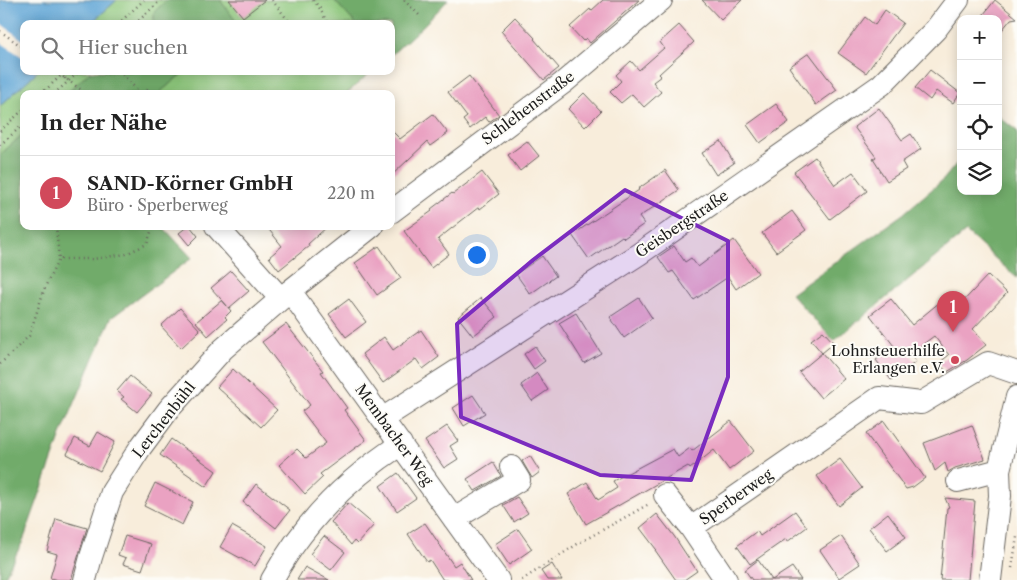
<!DOCTYPE html>
<html lang="de">
<meta charset="utf-8">
<style>
body{margin:0;font-family:"Libre Caslon Text",serif;background:#f6f6f6;color:#222}
.controls{position:absolute;right:15px;top:15px;display:grid;overflow:hidden;border-radius:10px;box-shadow:0 2px 12px #0003}
.controls button{width:45px;height:45px;display:grid;place-items:center;padding:0;border:0;border-bottom:1px solid #e0e0e0;background:#fff;color:#222;font:25px sans-serif}
.you{position:absolute;left:476px;top:254px;width:18px;height:18px;margin:-12px;border:4px solid #fff;border-radius:50%;background:#1a73e8;box-shadow:0 0 0 8px #1a73e833}
.badge{display:grid;place-items:center;width:32px;height:32px;border-radius:50%;background:#d1495b;color:#fff;font-size:16px;font-weight:700}
.pin{position:absolute;translate:-50% -41px;filter:drop-shadow(0 1px 2px #0008)}
.pin::after{content:'';position:absolute;top:26px;width:18px;height:15px;background:inherit;clip-path:polygon(0 0,100% 0,50% 100%)}
.list{margin:0;padding:0;list-style:none}
h2{display:flex;justify-content:space-between;align-items:center;height:65px;margin:0;padding:0 20px;font-size:21px}
h2 small{font-size:16px;font-weight:400;color:#767676}
.list li{display:grid;grid-template-columns:32px 1fr auto;gap:15px;align-items:center;box-sizing:border-box;height:75px;padding:0 20px;border-top:1px solid #e0e0e0}
.list b{display:block;font-size:19px;white-space:nowrap}
.list p{margin:0;font-size:16px;white-space:nowrap;color:#767676}
.list em{font-size:16px;font-style:normal;color:#767676}
.icon{flex:none;width:28px;height:28px;fill:none;stroke:currentColor;stroke-width:2;stroke-linecap:round;stroke-linejoin:round}
.map{position:relative;flex:none;width:1017px;height:580px;overflow:hidden}
.search{position:absolute;background:#fff;box-shadow:0 2px 12px #0003;left:20px;top:20px;width:375px;height:55px;display:flex;align-items:center;gap:12px;box-sizing:border-box;padding:0 18px;border-radius:10px;color:#767676;font-size:19px}
.panel{position:absolute;background:#fff;box-shadow:0 2px 12px #0003;left:20px;top:90px;width:375px;height:140px;border-radius:10px}
.map>svg:first-child{display:block}
</style>
<div class="map">
<svg width="1017" height="580" viewBox="0 0 1017 580">
<rect width="100%" height="100%" fill="#fdfcf7"/>
<filter id="ink" filterUnits="userSpaceOnUse"><feTurbulence type="fractalNoise" baseFrequency=".02" numOctaves="2"/><feDisplacementMap in="SourceGraphic" scale="10" xChannelSelector="R" yChannelSelector="G"/><feConvolveMatrix kernelMatrix="1 2 1 2 8 2 1 2 1" color-interpolation-filters="sRGB"/></filter>
<filter id="wash" filterUnits="userSpaceOnUse"><feTurbulence type="fractalNoise" baseFrequency=".0096" numOctaves="4" result="noise"/><feDisplacementMap in="SourceGraphic" scale="20" xChannelSelector="R" yChannelSelector="G"/><feGaussianBlur stdDeviation="1.12" result="paint"/><feColorMatrix in="noise" values="0 0 0 0 0 0 0 0 0 0 0 0 0 0 0 0 0 1.4 0 .05"/><feComposite in="paint" operator="in"/></filter>
<g filter="url(#wash)">
<rect width="100%" height="100%" fill="#f8eddb"/>
<!-- green -->
<path fill="#8cc67a" stroke="#54714b" d="M117 0H167L154 12V24H90Z
M220 0H334L356 24H238Z
M38 71H91L66 94H24V133L0 155V106Z
M185 71H372L346 94H158Z"/>
<!-- forest -->
<path fill="#71ab6a" stroke="#466443" d="M167 0H220L238 24H154V12Z
M334 0H448L424 25 391 55V24H356Z
M91 71H185L158 94H66Z
M998 116 1017 131V278L966 232 834 341 791 294 903 214 944 179 961 158V191H998Z
M24 133V226H167L164 228 192 258 111 318 61 435 23 541 3 580H0V155Z"/>
<!-- water -->
<path fill="#60a6d6" stroke="#3e6179" d="M0 0H117L90 24H24V71H38L0 106Z"/>
<!-- pier -->
<path fill="#f8eddb" d="M0 23 24 41V58L0 42Z"/>
<g id="blocks">
<!-- building -->
<path fill="#eaa2c2" d="M229 0H265L243 17Z
M603 0H639L590 43 586 38 583 41 570 27 590 9 591 11Z
M702 0H742L721 20Z
M995 0 1017 18 1011 19 998 35V19H980Z
M885 10 903 23 866 73 838 53 865 17 875 25Z
M515 17 535 38 534 39 559 68 544 80 501 31Z
M679 25 694 42 659 74 661 76 653 82 661 92 644 107 632 94 621 103 610 92 621 81 616 75 631 61 639 70 664 48 660 42Z
M809 53 837 90 816 105 789 67Z
M930 70 960 93 953 103 936 91 930 100 915 88Z
M469 76 499 115 489 122 485 117 470 129 463 120 467 117 448 92Z
M584 93 601 111 585 127 568 109Z
M776 104 789 122 760 143 747 125Z
M879 108 902 140 911 134 921 149 902 162 906 169 887 181 873 159 876 157 854 127Z
M433 114 448 133 430 146 427 142 391 176V130L400 139Z
M527 141 539 156 520 171 508 155Z
M721 141 734 163 716 175 702 153Z
M815 157 835 185 853 172 867 191 830 219 794 172Z
M665 170 679 190 639 217 644 224 624 238 622 236 589 259 572 235 639 190 638 189Z
M482 172 499 194 480 209 479 207 438 239 449 254 431 268 404 231 432 211 431 209 452 193 453 194Z
M792 211 806 230 776 252 762 233Z
M188 226H190L198 236 189 245 179 233Z
M266 226H328L308 244 309 246 279 270 269 257 282 246Z
M734 240 758 273 736 289 728 277 694 300 673 271 669 273 658 257 674 246 685 262 691 258 698 267Z
M379 246 401 278 377 295 355 263Z
M542 256 556 276 530 294 516 274Z
M231 271 249 291 229 308 211 288Z
M988 275 1007 293 973 329 986 345 967 360 947 372 939 363 949 355 934 336 910 354 916 362 891 380 876 360 894 346 870 315 891 299 912 325 946 297 956 309Z
M481 298 497 317 473 336 458 317Z
M639 298 652 318 624 338 610 317Z
M349 299 366 322 346 337 329 314Z
M222 300 231 311 225 317 227 319 208 336 196 322Z
M180 308 200 330 181 348 161 326Z
M576 313 601 353 584 363 559 323Z
M286 324 323 371 321 372 347 408 344 410 366 440 320 474 323 477 305 494 279 465 297 449 306 458 326 443 302 411 310 405 262 342Z
M421 330 439 357 423 369 416 359 383 383 362 354 384 337 393 350Z
M823 331 834 343 822 353 811 340Z
M535 346 545 361 534 369 524 354Z
M822 353 844 379 821 398 799 372Z
M233 369 277 410 261 427 217 387Z
M537 373 548 390 532 401 521 385Z
M130 376 152 394 137 412 121 399 124 397 117 391Z
M473 395 485 413 464 426 453 408Z
M731 421 754 451 729 470 714 450 690 469 688 466 586 524 568 494 587 482 598 500 617 488 613 481 673 449 678 457 690 448 692 451Z
M884 421 925 478 913 487 906 489 866 434Z
M972 425 985 459 955 468 948 472 945 463 935 471 924 443Z
M447 426 458 441 450 446 458 459 444 468 425 441Z
M98 432 115 442 100 471 67 454 75 438 90 446Z
M171 439 216 471 206 487 160 455Z
M530 456 540 472 532 478 522 461Z
M840 459 862 488 839 506 817 476Z
M493 462 501 476 475 491 467 479Z
M398 473 416 498 397 511 380 486Z
M155 483 193 502 182 525 144 506Z
M256 484 290 510 276 528 243 502Z
M517 497 528 513 514 522 503 505Z
M945 498 975 501 968 580H940L947 508 949 507Z
M348 503 374 525 357 544 354 541 351 545 331 522Z
M795 511 807 527 787 542 786 539 750 564 737 546 757 531 760 536Z
M888 513 906 537 887 551 869 528Z
M657 514 674 536 697 571 684 580H676L655 550 656 549 640 528Z
M56 519 87 528 71 580H58L50 578 57 554 47 551Z
M425 523 454 566 460 562 471 580H443L430 560 427 562 408 534Z
M232 526 267 546 255 566 220 547Z
M518 529 532 549 509 565 495 544Z
M125 536 151 544 142 570 123 564 126 558 118 555Z
M324 536 345 552 331 570 310 554Z
M841 536 860 564 839 578 820 550Z
M758 560 772 580H752L745 570Z
M552 564 562 580H547L541 571Z
M305 567 329 580H297Z
M792 567 801 580H772Z"/>
</g>
</g>
<g filter="url(#ink)">
<use href="#blocks" fill-opacity="0" stroke="#69655f" stroke-width="1"/>
<g fill="none" stroke-linecap="round" stroke-linejoin="round">
<!-- minor casing -->
<g stroke="#69655f" stroke-width="24">
<path id="minor" d="M391 212 563 83 661 0
M216 226 281 299
M290 291 498 580
M382 419 639 254 881 85 936 29 958 0
M958 481 999 470 1017 397
M665 495 691 528 726 580
M454 519 519 480 511 467
M691 528 879 398 921 403 988 363 1017 373
M85 580 91 557 112 492 140 448 169 409 223 349 290 291 372 226
M272 580C303 523 347 479 401 444
M990 580 1000 496 999 470"/>
</g>
<!-- path -->
<path stroke="#69655f" stroke-width="2.5" stroke-dasharray="1 4" stroke-linecap="butt" d="M272 0 291 24
M313 0 319 7 328 24
M404 0 419 15
M118 24 144 0
M135 24 161 0
M0 31 24 48
M119 71 141 94
M331 71H338
M64 73 66 82
M41 94 66 71
M54 94 80 71
M144 94 150 87
M0 131 24 109
M0 145 24 124
M56 226 59 259
M0 364 29 336 45 287 59 259H93L126 254 147 244 153 226
M1012 568 1017 537
M522 580 579 543 649 504"/>
<!-- minor -->
<use href="#minor" stroke="#fff" stroke-width="22"/>
<!-- path-bridge -->
<path stroke="#69655f" stroke-width="2.5" stroke-dasharray="1 4" stroke-linecap="butt" d="M55 71 87 94"/>
</g>
</g>
<!-- marked area -->
<path fill="#7b2cbf" fill-opacity="0.2" stroke="#7b2cbf" stroke-width="4" stroke-linejoin="round" d="M625 190 728 241V377L691 480 600 475 461 417 457 324 533 260Z"/>
<!-- markers -->
<circle fill="#d1495b" stroke="#fdfcf7" stroke-width="2" cx="955" cy="360" r="5"/>
<g text-anchor="middle" stroke-width="4" stroke-linejoin="round" paint-order="stroke">
<!-- street labels -->
<g font-size="15" fill="#1c1c1c" stroke="#fdfcf7">
<text transform="translate(528 108) rotate(-37)" y="5">Schlehenstraße</text>
<text transform="translate(682 224) rotate(-34)" y="5">Geisbergstraße</text>
<text transform="translate(164 420) rotate(-52)" y="5">Lerchenbühl</text>
<text transform="translate(394 435) rotate(54)" y="5">Membacher Weg</text>
<text transform="translate(736 497) rotate(-35)" y="5">Sperberweg</text>
</g>
<!-- poi labels -->
<g font-size="15" fill="#1c1c1c" stroke="#fdfcf7" text-anchor="end">
<text x="945" y="356">Lohnsteuerhilfe<tspan x="945" dy="17">Erlangen e.V.</tspan></text>
</g>
</g>
</svg>
<div class="controls">
<button>+</button>
<button>−</button>
<button><svg class="icon" aria-label="locate" viewBox="0 0 24 24"><circle cx="12" cy="12" r="6"/><path d="M12 2v4M12 18v4M2 12h4M18 12h4"/></svg></button>
<button><svg class="icon" aria-label="layers" viewBox="0 0 24 24"><path d="M12 4l9 5-9 5-9-5zM3 14l9 5 9-5"/></svg></button>
</div>
<div class="you"></div>
<div class="pin badge" style="left:953px;top:332px">1</div>
<div class="search"><svg class="icon" aria-label="search" viewBox="0 0 24 24"><circle cx="10" cy="10" r="6"/><path d="M15 15l6 6"/></svg>Hier suchen</div>
<section class="panel">
<h2>In der Nähe<small></small></h2>
<ul class="list">
<li><span class="badge">1</span><div><b>SAND-Körner GmbH</b><p>Büro · Sperberweg</p></div><em>220 m</em></li>
</ul>
</section>
</div>
